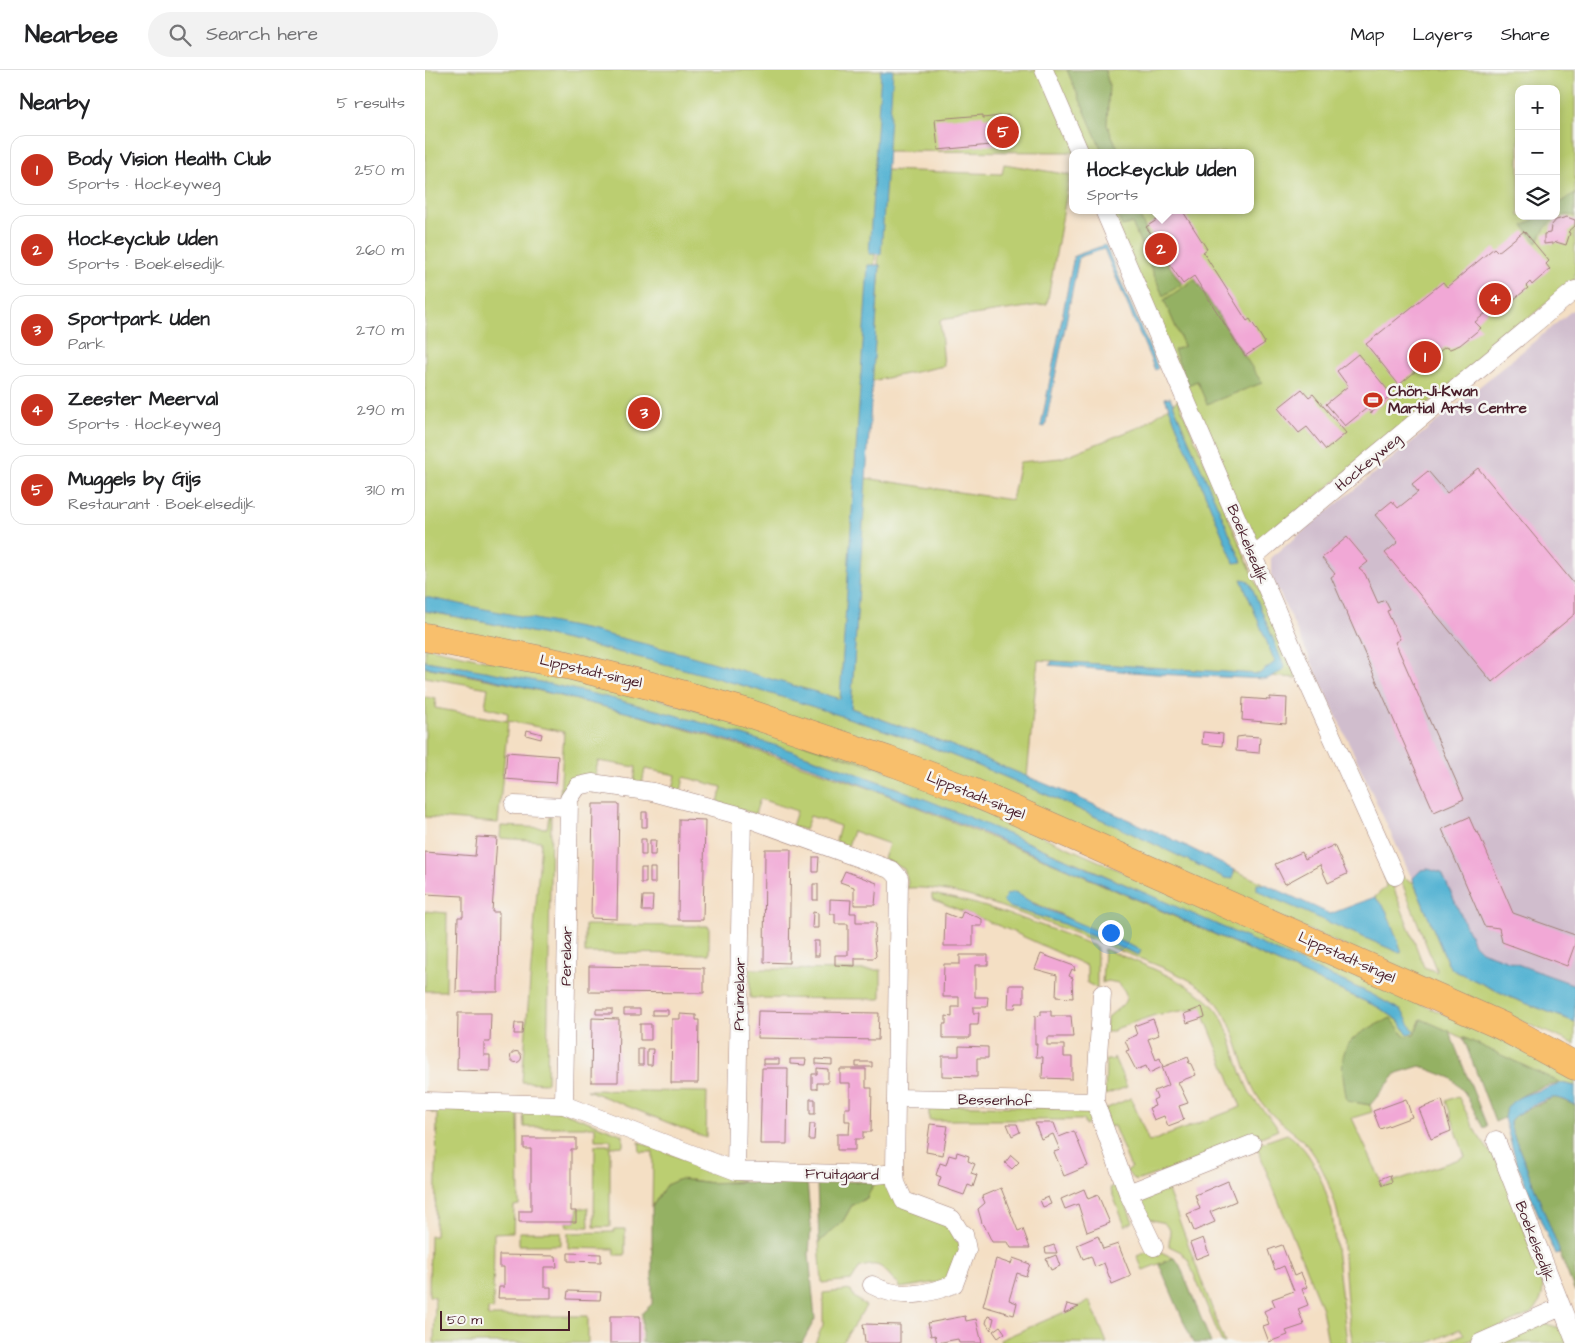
<!DOCTYPE html>
<meta charset="utf-8">
<style>
body{margin:0;font-family:"Architects Daughter",sans-serif;background:#f2f2f2;color:#202124}
.controls{position:absolute;right:15px;top:15px;display:grid;overflow:hidden;border-radius:10px;box-shadow:0 2px 12px #0003}
.controls button{width:45px;height:45px;display:grid;place-items:center;padding:0;border:0;border-bottom:1px solid #e0e0e0;background:#fff;color:#202124;font:25px sans-serif}
.scale{position:absolute;left:15px;bottom:12px;width:130px;box-sizing:border-box;padding-left:5px;border:2px solid #4a1f2b;border-top:0;font-size:14px;line-height:18px;white-space:nowrap;color:#4a1f2b;-webkit-text-stroke:4px #f6f6f2;paint-order:stroke}
.you{position:absolute;left:685px;top:862px;width:18px;height:18px;margin:-12px;border:4px solid #fff;border-radius:50%;background:#1a73e8;box-shadow:0 0 0 8px #1a73e833}
.badge{display:grid;place-items:center;width:32px;height:32px;border-radius:50%;background:#c8321e;color:#fff;font-size:16px;font-weight:700}
.pin{position:absolute;translate:-50% -50%;border:2px solid #fff;box-shadow:0 1px 5px #0006}
.popup{position:absolute;left:644px;top:79px;width:185px;height:65px;box-sizing:border-box;display:grid;place-content:center;border-radius:10px;background:#fff;filter:drop-shadow(0 1px 4px #0005);font-size:16px;white-space:nowrap;color:#757577}
.popup b{font-size:19px;color:#202124}
.popup::after{content:'';position:absolute;left:50%;top:100%;margin-left:-10px;border:10px solid transparent;border-top-color:#fff}
.list{margin:0;padding:0;list-style:none}
h2{display:flex;justify-content:space-between;align-items:center;height:65px;margin:0;padding:0 20px;font-size:21px}
h2 small{font-size:16px;font-weight:400;color:#757577}
.list li{display:grid;grid-template-columns:32px 1fr auto;gap:15px;align-items:center;box-sizing:border-box;height:70px;margin:0 10px 10px;padding:0 10px;border:1px solid #e0e0e0;border-radius:15px}
.list b{display:block;font-size:19px;white-space:nowrap}
.list p{margin:0;font-size:16px;white-space:nowrap;color:#757577}
.list em{font-size:16px;font-style:normal;color:#757577}
.icon{flex:none;width:28px;height:28px;fill:none;stroke:currentColor;stroke-width:2;stroke-linecap:round;stroke-linejoin:round}
.map{position:relative;flex:none;width:1150px;height:1273px;overflow:hidden}
header{display:flex;align-items:center;gap:30px;box-sizing:border-box;height:70px;padding:0 25px;background:#fff;border-bottom:1px solid #e0e0e0}
header strong{font-size:24px}
nav{display:flex;gap:28px;margin-inline-start:auto;font-size:18px}
.search{width:350px;height:45px;background:#f2f2f2;display:flex;align-items:center;gap:12px;box-sizing:border-box;padding:0 18px;border-radius:28px;color:#757577;font-size:19px}
main{display:flex}
aside{flex:1;background:#fff}
.map>svg:first-child{display:block}
</style>
<header>
<strong>Nearbee</strong>
<div class="search"><svg class="icon" aria-label="search" viewBox="0 0 24 24"><circle cx="10" cy="10" r="6"/><path d="M15 15l6 6"/></svg>Search here</div>
<nav><a>Map</a><a>Layers</a><a>Share</a></nav>
</header>
<main>
<aside>
<h2>Nearby<small>5 results</small></h2>
<ul class="list">
<li><span class="badge">1</span><div><b>Body Vision Health Club</b><p>Sports · Hockeyweg</p></div><em>250 m</em></li>
<li><span class="badge">2</span><div><b>Hockeyclub Uden</b><p>Sports · Boekelsedijk</p></div><em>260 m</em></li>
<li><span class="badge">3</span><div><b>Sportpark Uden</b><p>Park</p></div><em>270 m</em></li>
<li><span class="badge">4</span><div><b>Zeester Meerval</b><p>Sports · Hockeyweg</p></div><em>290 m</em></li>
<li><span class="badge">5</span><div><b>Muggels by Gijs</b><p>Restaurant · Boekelsedijk</p></div><em>310 m</em></li>
</ul>
</aside>
<div class="map">
<svg width="1150" height="1273" viewBox="0 0 1150 1273">
<rect width="100%" height="100%" fill="#f6f6f2"/>
<filter id="ink" filterUnits="userSpaceOnUse"><feTurbulence type="fractalNoise" baseFrequency=".02" numOctaves="2"/><feDisplacementMap in="SourceGraphic" scale="10" xChannelSelector="R" yChannelSelector="G"/><feConvolveMatrix kernelMatrix="1 2 1 2 8 2 1 2 1" color-interpolation-filters="sRGB"/></filter>
<filter id="wash" filterUnits="userSpaceOnUse"><feTurbulence type="fractalNoise" baseFrequency=".0096" numOctaves="4" result="noise"/><feDisplacementMap in="SourceGraphic" scale="20" xChannelSelector="R" yChannelSelector="G"/><feGaussianBlur stdDeviation="1.12" result="paint"/><feColorMatrix in="noise" values="0 0 0 0 0 0 0 0 0 0 0 0 0 0 0 0 0 1.4 0 .05"/><feComposite in="paint" operator="in"/></filter>
<g filter="url(#wash)">
<rect width="100%" height="100%" fill="#f4dfc4"/>
<!-- industrial -->
<path fill="#d0bdcd" d="M1150 238V961L1034 910 846 505V488Z"/>
<!-- green -->
<path fill="#bbce71" stroke="#82764e" fill-rule="evenodd" d="M0 0H1150V209L831 478 681 140H825V83L458 81 417 632 0 531ZM1094 19H1131V146H1094Z
M579 94 645 105 622 234 515 250 519 296 447 311 455 195H453L459 100 577 104Z
M753 330 872 608 613 590 602 707 518 672 426 638 440 408 587 430 595 392 636 388 717 356Z
M0 541C155 569 309 608 456 659 574 700 688 754 800 808L811 802 809 800 840 814 894 847 975 883 961 840 950 827 961 817 957 788 999 897 1012 902 974 805 989 813 1023 894 1028 900 1087 928 1150 952V974L942 886 667 763 0 557Z
M0 577 243 630 490 710 1150 1002V1016L1136 1013 996 949 989 965 979 966 922 1031 945 1035 947 1042 927 1048 958 1115 1040 1087 1021 1031 1033 1026 1052 1064 1080 1103 1118 1214C1118 1227 1115 1234 1107 1243L1039 1273H1017L1039 1264 1035 1259 1003 1273H928C917 1225 924 1174 908 1127 901 1106 891 1081 873 1066 860 1055 847 1047 837 1033 814 1001 815 957 788 928 768 906 725 893 698 882 662 867 625 854 588 841 555 829 518 816 482 818L483 811 479 799 459 789 464 774 428 761 423 776 411 771 415 756 385 746 380 760 367 756 372 741 335 729 330 744 293 732 297 717 259 707 256 722 248 720 251 705 220 699 217 714 209 712 211 697 173 691 170 706H151L142 714 138 726H135L139 662 83 651 73 753 0 747V627L11 629 10 638 82 651 83 643 60 637 63 618 0 607V597L95 616 205 643 317 676 450 720 633 795 953 937 973 950 980 960 977 941 946 924 668 800 469 717 373 683 163 624 0 591ZM590 822 595 827 633 843 711 884 636 853 584 837Z
M124 746H126L122 1013 97 1012 116 771 75 768 76 756 122 758Z
M507 824C563 834 619 856 672 877V918L662 913V896L584 860 507 829Z
M0 841 22 843 21 921H0Z
M160 855 284 856V884L160 883Z
M679 879C712 892 778 915 796 946 808 970 812 997 824 1021 831 1036 847 1046 853 1060L829 1070 711 1111 701 1101 706 1098 689 1056 683 1057 680 1039 706 1028 724 1072 816 1037 776 938 730 945 690 959 689 962H681L682 949C691 937 713 932 693 913L683 911 677 913Z
M325 899 456 900V929L325 928Z
M689 987 702 1017 680 1025 681 990H688Z
M162 1020 282 1022 281 1068Z
M504 1035 657 1038 664 1044 668 1051 660 1055 658 1050H504Z
M7 1038H93L94 1135 89 1136 88 1162 69 1163 68 1240 63 1239V1246H163V1273H9L10 1227 4 1226 5 1166H10L12 1043H6Z
M98 1038 133 1040 198 1065V1076L185 1077V1157H169L170 1075H186V1070H170V1057H99Z
M862 1064C888 1080 899 1115 907 1143L922 1273H903L897 1239 831 1075Z
M214 1072 318 1111 287 1113 266 1110 241 1115 227 1137 228 1082H215Z
M449 1112 460 1113C480 1129 541 1154 535 1185 533 1195 526 1203 520 1211L475 1218C474 1212 472 1213 468 1209 456 1196 454 1191 434 1198L427 1210 397 1213 394 1172 418 1151 427 1135 442 1128Z
M693 1115 708 1152 700 1156 685 1118Z
M741 1115 800 1273H797L763 1190 756 1182 744 1176 745 1160 739 1153 724 1149 716 1131 719 1126Z
M153 1138H163L164 1157H142L141 1152H151Z
M189 1159H200V1185H189V1179L143 1178V1163L189 1162Z
M94 1162H136V1175H94Z
M724 1181 736 1182 749 1188 718 1200 712 1186Z
M426 1220 429 1227 441 1236 417 1273H390L398 1255V1223Z
M665 1231 682 1273H576L575 1270Z
M1118 1253 1135 1258 1145 1273H1068Z"/>
<!-- forest -->
<path fill="#94b163" stroke="#6f6847" d="M642 0H680L684 15 682 55 695 83H678Z
M1150 123V146C1130 142 1120 156 1112 173L1098 156 1114 146H1131V135Z
M690 140H712L724 167 757 214 738 226 707 153 697 156Z
M770 209 837 313 782 334 772 311 763 315 749 280 759 276 739 230Z
M966 948 979 966 989 965 996 949 1024 961 1062 1056 1058 1058 1040 1023 1026 1008 995 996 972 1003 945 1035 922 1031C912 978 915 970 966 948Z
M1038 967 1136 1013V1014C1117 1015 1082 1027 1079 1048L1070 1052Z
M1130 1027 1150 1035V1222L1085 1056 1086 1047Z
M255 1109 287 1113 382 1111 386 1156 384 1184 390 1249 377 1273H217V1243L227 1234V1137L241 1115Z
M392 1111 449 1112 442 1128 427 1135 418 1151 394 1172Z
M749 1188 754 1193 786 1273H768L734 1194Z"/>
<!-- water -->
<path fill="#55b3d3" stroke="#50697f" d="M456 0H468L456 184H444Z
M680 175 733 298 730 300 679 179 654 187 620 357 616 356 649 186Z
M443 195H455L426 638 518 672 640 722 745 768 809 800 808 809 800 808C688 754 574 700 456 659 309 609 155 569 0 541V527L164 560 256 583 415 629Z
M745 327 817 492 809 493 740 328Z
M816 509 822 510 826 515 859 596 857 601 842 609 731 604 625 595 627 591 834 604 850 592Z
M0 591C159 615 318 660 468 717 520 736 571 759 622 781 731 827 839 875 946 924L977 941 989 962 983 964 973 950 953 937C800 870 649 798 495 737 388 694 276 660 164 633 110 619 55 605 0 597Z
M1003 799 1017 803 1049 874 1056 881 1150 915V952L1087 928 1028 900 1023 894 989 813 988 808 996 800Z
M832 814H840L905 844 950 827 961 840 977 882 975 883 843 826 832 820Z
M590 822 609 834 716 880 714 885 636 853 584 837 578 831 582 824Z
M1136 1013 1150 1016V1035C1144 1032 1134 1027 1127 1028 1119 1029 1088 1044 1085 1051V1056L1134 1179V1183L1130 1184 1091 1091 1079 1048C1082 1021 1119 1023 1136 1013Z"/>
<g id="blocks">
<!-- building -->
<path fill="#f1a8d6" d="M558 45V48L584 45 587 73 513 80 510 49Z
M747 140H757L782 179 778 182 822 251 825 249 840 273 820 286 769 206 758 214 726 167 728 166 721 157Z
M1142 147 1150 150V156L1143 162 1145 163 1141 175 1131 172 1127 175V173L1119 174V164L1125 163 1126 156 1131 150Z
M1099 161 1124 191 1121 194 1125 199 1107 215 1105 212 1101 216 1103 218 1078 238 1075 236 1071 240 1068 237 1050 252 1056 258 1035 275 1025 279 1020 277 974 315 941 274 1018 212 1022 217 1069 178 1073 182Z
M933 284 967 325 946 343 942 338 920 356 901 334 923 316 912 301Z
M877 319 884 327 888 324 921 363 901 380 882 357 874 363 853 338Z
M1053 398 1150 515V544L1067 612 960 483 973 472 950 445 967 431 973 438 993 422 987 414 1003 401 1022 423Z
M922 467 943 492 934 499 940 504 953 533 960 530 965 540 962 541 975 569 970 572 1039 729 1009 742 906 507 910 504 897 488Z
M845 627 862 628 861 654 817 650 818 628 845 630Z
M102 660 117 664 116 669 101 665Z
M778 662 798 664 797 676 777 674Z
M820 666 835 667 834 683 811 681 812 667Z
M82 682 133 686 131 713 80 709Z
M168 734H194L192 849 166 848Z
M217 742H222V757H217Z
M1044 747 1051 763 1053 762 1088 843 1150 865V874L1142 896 1077 872 1074 858 1059 856 1017 759Z
M254 749 280 750 278 850H253Z
M52 767 72 768 67 842H74L73 922H31L33 847H38V826L0 824V782L50 786Z
M216 769H221V785H216Z
M225 770H231L230 785H225Z
M909 775 922 804 903 813 895 795 860 814 850 794 877 782 880 789Z
M340 779H366L364 893 339 892Z
M388 787H394L393 802H388Z
M216 798H221V813H216Z
M225 798H230V813H225Z
M420 801 452 813 450 835H429V817L415 812Z
M388 814H393V830H388Z
M218 826H228L227 841H217Z
M405 829 426 830 425 843H431V852H449L451 855 449 870 451 886 449 888H430V896L410 895V885H423V854H410V844H405Z
M538 841 557 849V856H548V876H519L520 843 535 849Z
M388 842 393 843V858H387Z
M389 871H394V886H389Z
M616 884 649 896 650 901 647 899 644 906 648 908 647 911 648 928 631 927 632 905 610 899Z
M535 885H563V895H550V927H563L562 937H548V943H554L553 955H545V968H518V954H521V946L527 947V937H534V927H518L519 894H535Z
M164 896 279 898V923L164 922Z
M584 915H599V933H591L590 938H583Z
M777 937 780 947 762 953 759 944Z
M171 939H187V944H171Z
M199 939H215V945H199Z
M227 940H243V945H227Z
M333 941 454 943 453 970 332 968Z
M616 941H626V946H646L648 967H622V975H639V987H647V1009L617 1008 618 987H611L612 974H610V946L616 945Z
M33 943H66L65 972H59V985H65V1001L32 1000Z
M255 944 271 945V950H274L273 1013H246L247 949H255Z
M167 948 194 949 193 1012H166Z
M728 949 734 965 723 969 731 990 735 988 738 997 763 987 765 992H763L766 994 771 1005 753 1012 763 1033 754 1036 759 1050 743 1056 739 1046 729 1050 724 1038 730 1036 728 1030 732 1028 729 1021 744 1015 737 997 724 1003 721 996 711 1000 701 981 704 980 700 970 712 965 709 956Z
M90 953H98L97 964H89Z
M215 954H226V970H215Z
M534 976 563 977V988H552V1007L517 1006V986H534Z
M213 979H218V995H213Z
M222 979H228L227 995H222Z
M85.5 987a5.5 5.5 0 1 1 11 0a5.5 5.5 0 1 1-11 0Z
M338 989H354V994H338Z
M365 989H381L380 995 365 994Z
M391 989 407 990V995L391 994Z
M431 992H447V997H431Z
M337 998H363L362 1074H335Z
M392 998 403 999V1013H392V1019H387V1004H392Z
M415 999H441V1018H447L446 1062H438V1069H430V1080H412V1064H424L425 1051H420V1038H425V1013H415Z
M385 1029H390V1044H385Z
M981 1029 987 1047 955 1059 948 1041Z
M1017 1030 1026 1061 1006 1069 994 1039Z
M610 1053H629L634 1067 649 1061 663 1096 639 1106 629 1082 635 1080 628 1064 616 1069Z
M385 1054H390L389 1070H384Z
M505 1054 523 1056 518 1085 501 1082Z
M582 1054H592L595 1062 587 1066Z
M99 1068H151V1079H146V1141H151V1152H94V1141H106V1079H99Z
M532 1082 544 1086 543 1091 550 1094 546 1103 552 1105 548 1117 543 1115 539 1125 513 1116 516 1107 511 1105 515 1093 521 1095 524 1085 531 1087Z
M586 1085 594 1092 587 1099 580 1093Z
M965 1105 967 1112 958 1115 955 1109Z
M803 1111 811 1131 785 1142 790 1152 769 1161 762 1144 775 1139 770 1125Z
M576 1118 593 1161 598 1159 605 1178H586L583 1172H567L559 1155 557 1153 553 1139 560 1133 557 1126Z
M659 1119 663 1129 673 1125 685 1153 662 1162 653 1134 640 1139 636 1129Z
M623 1127 626 1134 618 1137 615 1130Z
M673 1166 678 1179 693 1174 706 1206 687 1214 679 1193 670 1197 666 1186 658 1189 652 1175Z
M778 1168 784 1184 771 1189 765 1173Z
M629 1175 632 1183H621L620 1178Z
M857 1175 869 1206 876 1203 882 1217 877 1219 883 1235 873 1239 879 1255 861 1261 863 1265 844 1272 838 1256 844 1254 839 1241 850 1236 847 1229 869 1221 859 1196 850 1200 843 1180Z
M143 1183 176 1184V1192L143 1191Z
M74 1185 131 1186 132 1197H119V1217H126V1228H73L74 1217H79V1197H74Z
M631 1185 635 1196 626 1200 621 1189Z
M588 1188 605 1194 601 1206 592 1203 588 1217 584 1230 592 1233 589 1245 558 1236 571 1189 586 1194Z
M143 1221 176 1222 175 1230 142 1229Z
M642 1234 654 1237 639 1244Z
M185 1246H215V1273H185Z
M540 1246 541 1251 551 1249 557 1273H534L533 1269 512 1273 510 1265 506 1266 503 1253Z
M563 1246 569 1248 566 1260 561 1253Z
M438 1254 475 1255V1273H440Z
M575 1256 580 1263 573 1268 568 1261Z"/>
</g>
</g>
<g filter="url(#ink)">
<use href="#blocks" fill-opacity="0" stroke="#9f7f78" stroke-width="1"/>
<g fill="none" stroke-linecap="round" stroke-linejoin="round">
<!-- minor casing -->
<g stroke="#9f7f78" stroke-width="19">
<path id="minor" d="M619 0 655 83
M679 140 877 600 970 806
M828 487 1150 220
M89 735 144 737
M677 924 670 1032 703 1123 729 1177
M471 1028 670 1032
M0 1031 139 1035 311 1101 451 1105 470 1103 474 808 467 800 317 746 228 722 167 713 153 716 144 729 139 1035
M1071 1070 1150 1271
M311 1101 317 746
M703 1123 827 1074
M447 1215C475 1230 501 1225 529 1214L542 1180 539 1164H536L527 1149 479 1131 471 1113 470 1103
M1055 1273 1136 1237"/>
</g>
<!-- primary casing -->
<g stroke="#9f7f78" stroke-width="29">
<path id="primary" d="M0 567 142 595 231 617 320 642 462 690 543 720 623 755 1077 956 1150 996"/>
</g>
<!-- minor -->
<use href="#minor" stroke="#fff" stroke-width="18"/>
<!-- primary -->
<use href="#primary" stroke="#f8bf6c" stroke-width="28"/>
</g>
</g>
<!-- icons -->
<defs>
<g id="stadium-bare" transform="scale(1.5)"><path d="M0-5a6.5 5 0 1 0 0 10a6.5 5 0 1 0 0-10ZM-3.5-1.8h7v3.6h-7Z" fill="#c8321e" stroke="#f6f6f2" stroke-width="2.5" paint-order="stroke"/></g>
</defs>
<g fill-rule="evenodd">
<use href="#stadium-bare" x="948" y="330"/>
</g>
<g text-anchor="middle" stroke-width="5" stroke-linejoin="round" paint-order="stroke">
<!-- poi labels -->
<g font-size="15" font-weight="bold" fill="#4a1f2b" stroke="#f6f6f2" text-anchor="start">
<text x="963" y="326">Chön-Ji-Kwan<tspan x="963" dy="17">Martial Arts Centre</tspan></text>
</g>
<!-- street labels -->
<g font-size="15" fill="#4a1f2b" stroke="#f6f6f2">
<text transform="translate(943 392) rotate(-40)" y="5">Hockeyweg</text>
<text transform="translate(823 474) rotate(67)" y="5">Boekelsedijk</text>
<text transform="translate(166 601) rotate(13)" y="5">Lippstadt-singel</text>
<text transform="translate(551 725) rotate(22)" y="5">Lippstadt-singel</text>
<text transform="translate(141 886) rotate(-89)" y="5">Perelaar</text>
<text transform="translate(922 887) rotate(24)" y="5">Lippstadt-singel</text>
<text transform="translate(314 924) rotate(-89)" y="5">Pruimelaar</text>
<text transform="translate(570 1030) rotate(1)" y="5">Bessenhof</text>
<text transform="translate(417 1104) rotate(1)" y="5">Fruitgaard</text>
<text transform="translate(1110 1171) rotate(69)" y="5">Boekelsedijk</text>
</g>
</g>
</svg>
<div class="controls">
<button>+</button>
<button>−</button>
<button><svg class="icon" aria-label="layers" viewBox="0 0 24 24"><path d="M12 4l9 5-9 5-9-5zM3 14l9 5 9-5"/></svg></button>
</div>
<div class="scale">50 m</div>
<div class="you"></div>
<div class="pin badge" style="left:1000px;top:287px">1</div>
<div class="pin badge" style="left:736px;top:179px">2</div>
<div class="popup"><b>Hockeyclub Uden</b>Sports</div>
<div class="pin badge" style="left:219px;top:343px">3</div>
<div class="pin badge" style="left:1070px;top:229px">4</div>
<div class="pin badge" style="left:578px;top:62px">5</div>
</div>
</main>
